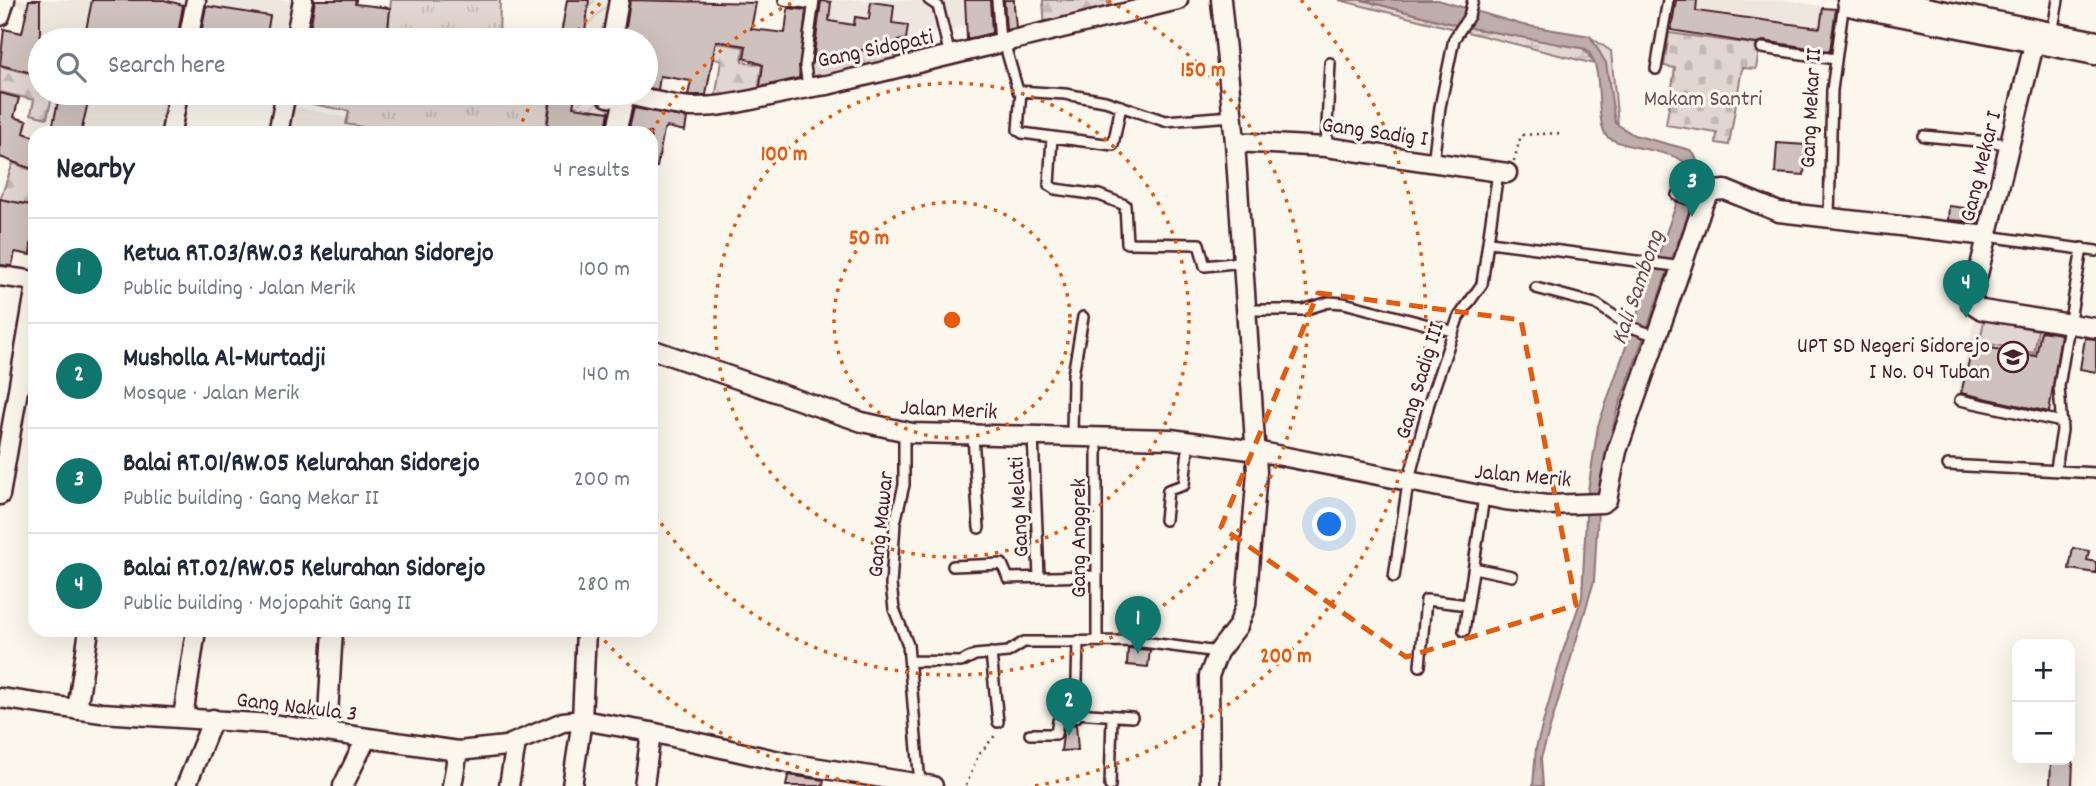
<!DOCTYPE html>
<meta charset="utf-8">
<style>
body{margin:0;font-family:Dekko,sans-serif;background:#f6f6f7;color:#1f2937}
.controls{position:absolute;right:21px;bottom:21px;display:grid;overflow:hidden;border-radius:14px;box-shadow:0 7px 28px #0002}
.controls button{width:63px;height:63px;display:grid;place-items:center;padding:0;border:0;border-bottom:2px solid #e0e1e3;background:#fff;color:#1f2937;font:35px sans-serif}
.you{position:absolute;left:1330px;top:525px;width:24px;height:24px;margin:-18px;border:5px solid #fff;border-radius:50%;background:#1a73e8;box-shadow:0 0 0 10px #1a73e833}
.badge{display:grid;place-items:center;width:46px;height:46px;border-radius:50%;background:#0f766e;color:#fff;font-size:23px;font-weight:700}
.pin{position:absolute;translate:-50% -58px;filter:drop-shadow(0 2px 4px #0008)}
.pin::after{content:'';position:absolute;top:37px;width:24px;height:21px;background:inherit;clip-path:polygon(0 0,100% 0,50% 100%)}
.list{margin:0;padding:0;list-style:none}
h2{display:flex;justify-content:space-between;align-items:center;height:91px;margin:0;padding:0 28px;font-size:30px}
h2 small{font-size:23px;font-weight:400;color:#747a83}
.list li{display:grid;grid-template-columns:46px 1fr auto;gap:21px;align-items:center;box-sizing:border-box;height:105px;padding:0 28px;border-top:2px solid #e0e1e3}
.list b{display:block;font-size:26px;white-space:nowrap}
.list p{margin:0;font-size:23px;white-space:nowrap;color:#747a83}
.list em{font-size:23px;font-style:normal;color:#747a83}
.icon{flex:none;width:38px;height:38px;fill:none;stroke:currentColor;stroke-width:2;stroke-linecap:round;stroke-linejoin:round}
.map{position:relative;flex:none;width:2096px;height:786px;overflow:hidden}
.search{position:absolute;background:#fff;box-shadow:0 7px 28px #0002;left:28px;top:28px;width:630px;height:77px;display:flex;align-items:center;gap:18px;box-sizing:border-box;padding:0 24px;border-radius:38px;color:#747a83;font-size:26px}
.panel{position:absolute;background:#fff;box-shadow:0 7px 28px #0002;left:28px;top:126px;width:630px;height:511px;border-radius:21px}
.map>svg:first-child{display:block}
</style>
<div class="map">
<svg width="2096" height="786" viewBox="0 0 2096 786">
<defs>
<pattern id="industrial-furrows" width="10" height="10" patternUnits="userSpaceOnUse" patternTransform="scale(1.75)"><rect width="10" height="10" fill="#eee7de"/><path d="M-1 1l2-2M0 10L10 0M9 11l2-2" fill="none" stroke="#cec6bf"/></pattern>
<pattern id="grass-tufts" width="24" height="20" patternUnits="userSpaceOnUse" patternTransform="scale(1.75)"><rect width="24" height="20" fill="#e2d7d0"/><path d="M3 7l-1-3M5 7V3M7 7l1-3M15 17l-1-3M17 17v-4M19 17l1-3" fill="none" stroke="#c3b8b3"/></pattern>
<pattern id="forest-firs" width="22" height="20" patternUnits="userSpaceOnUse" patternTransform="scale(1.75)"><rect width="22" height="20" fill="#e2d7d0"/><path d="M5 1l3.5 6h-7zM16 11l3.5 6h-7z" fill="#c3b8b3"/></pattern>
<pattern id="wetland-marsh" width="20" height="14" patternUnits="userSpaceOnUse" patternTransform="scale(1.75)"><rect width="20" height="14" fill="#e2d7d0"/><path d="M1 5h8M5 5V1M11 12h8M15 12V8" fill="none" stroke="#c3b8b3"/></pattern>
<pattern id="cemetery-stones" width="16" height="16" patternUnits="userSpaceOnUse" patternTransform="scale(1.75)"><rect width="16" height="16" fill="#e2d7d0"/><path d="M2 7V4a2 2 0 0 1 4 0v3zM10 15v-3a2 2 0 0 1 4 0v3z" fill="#c3b8b3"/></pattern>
</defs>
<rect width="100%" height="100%" fill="#fbf7ec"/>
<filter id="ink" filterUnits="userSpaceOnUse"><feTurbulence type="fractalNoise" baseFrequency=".0143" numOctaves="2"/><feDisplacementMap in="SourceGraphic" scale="14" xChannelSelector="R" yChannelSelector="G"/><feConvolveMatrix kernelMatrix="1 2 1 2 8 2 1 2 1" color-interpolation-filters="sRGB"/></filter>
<g filter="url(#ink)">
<!-- built -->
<path fill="#eee7de" d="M10 0H186L179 40H62L22 32 27 8 9 3Z
M201 0H294L287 40H194Z
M817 0H963L965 27 949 31 954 50 943 53 938 33 807 64Z
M1674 0H1786L1838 9 1832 55 1669 33Z
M53 93H170L163 133H35V171L13 163 31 114 47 117Z
M290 106 348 118 347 124 368 128 367 133H285Z
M1976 313 2065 329 2050 417 1956 396Z"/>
<!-- industrial -->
<path fill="url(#industrial-furrows)" d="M589 0H615L608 40H559L563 14 587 17Z
M551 93H600L618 103 611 133H545Z"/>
<!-- grass -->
<path fill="url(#grass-tufts)" stroke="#967b7e" stroke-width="2" d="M391 0H500L499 40H387Z
M891 44 897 64 810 82 807 64Z
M314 93H497L550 100 545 133H367L368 128 346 124 349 111 312 104Z"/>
<!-- forest -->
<path fill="url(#forest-firs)" stroke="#967b7e" stroke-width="2" d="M1043 0H1108V14L1045 29Z
M650 32 744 47 742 62 762 65 758 91 715 100 721 60 667 51 664 63 646 60Z
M0 66 40 76V93H53L47 118 31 114 34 100 0 92Z
M13 163 35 171V205L0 200Z"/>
<!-- wetland -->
<path fill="url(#wetland-marsh)" stroke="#967b7e" stroke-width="2" d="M1339 0H1362L1460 26 1583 48 1595 64Z
M1590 37 1611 51 1618 125C1606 113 1611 92 1608 76 1605 60 1595 51 1590 37Z"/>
<!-- cemetery -->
<path fill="url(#cemetery-stones)" stroke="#967b7e" stroke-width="2" d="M1669 33 1760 45 1756 69 1742 68 1729 145 1716 143 1717 133 1666 125 1675 68 1664 66Z"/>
<!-- pitch -->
<path fill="#e2d7d0" stroke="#967b7e" stroke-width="2" d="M1984 320 2038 330 2034 353 1980 342Z"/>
<!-- water -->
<path fill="#bfadaa" stroke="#907477" stroke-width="2" d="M1362 0H1438L1523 25 1590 36 1606 63 1615 123 1634 135 1690 150C1700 158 1700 174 1698 187L1616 414 1599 493 1594 581 1541 758 1543 786H1533L1536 748 1563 651 1582 597 1587 497 1598 426 1683 185 1686 165C1679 150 1624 150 1606 136 1593 110 1606 69 1586 49L1460 26Z"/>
<!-- building -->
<path fill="#cfc2bc" stroke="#4a1f2b" stroke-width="2" d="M29 0H40V75L0 65 4 29 22 33Z
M92 0H164L183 5 177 40 156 38 155 40H123L102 36V40H84Z
M315 0H356L355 4 390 8 387 40H350L309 35Z
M567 0H589L584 40H560Z
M630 0 756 3 751 29 785 33 788 8 806 10 799 78 760 87 763 65 744 58 746 46 716 41 706 95H688L691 81 660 76 658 90 646 87V40H624Z
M965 0H990L992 33 967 39Z
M1004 0H1014V6L1016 28 1006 30Z
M1676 0H1697L1696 11 1820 28 1823 8 1836 9 1830 51 1763 41 1756 44 1671 30Z
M821 1 831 2 829 21 854 25 855 17 869 19 871 2 894 5 892 23 908 25 906 39 813 62Z
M206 6 270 16 266 40H200Z
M0 93 19 98 14 117 27 121 24 133 35 137V170L0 157Z
M60 93H90L81 133H51Z
M552 93H576L573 107 609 112 605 133H546Z
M634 108 687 118 685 131 667 127 664 130 657 167 651 166V133H628Z
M1777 143 1806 145 1804 175 1775 173Z
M0 199 35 206 30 255 15 252 12 266 0 265Z
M1949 206 1982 210 1979 222 1948 220Z
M2041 331 2061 334 2049 412 1961 393 1973 345 2036 356Z
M2085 338 2096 339V372L2080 369Z
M2073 548 2089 551 2087 560 2096 562V573L2069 569Z
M1128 648 1150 650 1148 667 1127 665Z
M1076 724 1078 750 1061 751 1064 727Z
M2051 760H2073L2072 786H2050Z
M788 775 824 780 823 786H786Z"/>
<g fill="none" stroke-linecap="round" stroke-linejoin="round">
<!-- lane casing -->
<g stroke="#4a1f2b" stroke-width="14">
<path id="lane" d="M784 0 813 4
M929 0 938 6 950 56
M997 0 1000 43
M2052 34 2058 0
M1004 42 1018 91 1065 94 1105 101 1165 121 1233 116
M1762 48 1835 59
M1656 69 1668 0
M808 86 805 66 814 0
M1021 91 1018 130 1022 133 1113 145 1121 106
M1924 136 2010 144
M1052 137 1049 185 1055 189 1099 195 1125 205 1127 243 1199 244 1205 266 1243 262
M1326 147 1330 63
M1433 163 1440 107 1454 39 1469 16 1473 0
M1677 195 1704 205
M1829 218 1832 90 1844 2
M1987 236 2096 251
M1490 242 1683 267
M1536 288 1596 304 1631 327 1659 337
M1246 310H1303L1329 302 1344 303 1452 331
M1960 400 2062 422
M904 432V485L895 523 891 585 894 609 908 645 920 784
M973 436 979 528
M1033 436 1039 577
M1072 436 1073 375 1083 317
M1097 436V641
M1948 465 2096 473
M2056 469 2062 430 2059 386 2082 248
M1165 520 1168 490 1184 485 1189 441
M953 566 1002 564 1008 578 1095 576
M1474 568 1512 576
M1394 577 1408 483 1429 403 1458 318 1482 284 1498 172
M1464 631 1484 497
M991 653 998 722
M910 661 961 662 975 655 1008 652 1024 642 1135 641 1218 652
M1420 666 1426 600 1468 605
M1076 713 1132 717
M1030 734H1056L1058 721 1076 717 1078 641
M1110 786 1112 716"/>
</g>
<!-- street casing -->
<g stroke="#4a1f2b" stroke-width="23">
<path id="street" d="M0 16 5 0
M2036 36 1971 303 1982 310 2096 328
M188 40 196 0
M295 40 303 0
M612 40 619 0
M604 93 608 97 624 99 616 133
M624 99 627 95C649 99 670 106 692 107 737 108 783 90 827 85L1178 0
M171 133 178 93
M278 133 286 93
M1235 142 1326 147 1507 173
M0 276 35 281
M651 349 862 422 912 433 1171 439 1256 451 1505 500 1547 505 1602 503 1607 500 1617 451 1704 202 1712 191 1725 190 1779 212 1987 236
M0 495 35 291
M0 698 102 713 271 724 458 751 506 746 563 722 582 720 651 732 788 763 933 786
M77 710 89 630
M183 717 196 630
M327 732 333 630
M186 786 213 719
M343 786 366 739
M452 786 458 751
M509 786 516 743
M572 786 582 720 586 630
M644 786 651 732
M1210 786 1209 676 1218 652 1238 626 1246 605 1257 472 1235 142 1221 0"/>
</g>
<!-- highway casing -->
<g stroke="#4a1f2b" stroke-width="37">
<path id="highway" d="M1854 0 2096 48"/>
</g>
<!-- path -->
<path stroke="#4a1f2b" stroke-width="2.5" stroke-dasharray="2 5" stroke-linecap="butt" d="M1514 161 1521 135 1563 133
M966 786 978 756 997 733"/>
<!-- lane -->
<use href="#lane" stroke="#fbf7ec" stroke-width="9"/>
<!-- street -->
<use href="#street" stroke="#fbf7ec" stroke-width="18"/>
<!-- highway -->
<use href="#highway" stroke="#fbf7ec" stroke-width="32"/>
</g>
</g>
<!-- marked area -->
<path fill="none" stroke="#e8590c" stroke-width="5" stroke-dasharray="14 9" stroke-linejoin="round" d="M1318 293 1521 320 1576 605 1406 657 1221 527Z"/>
<!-- distance rings -->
<g fill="none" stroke="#e8590c" stroke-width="3.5" stroke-dasharray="3.5 7">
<circle cx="952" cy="320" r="118"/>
<circle cx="952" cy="320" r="237"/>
<path d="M651 132A355 355 0 0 1 796 1M1108 1A355 355 0 1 1 653 511"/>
<path d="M870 786A473 473 0 0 1 595 630M518 131A473 473 0 0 1 536 94M572 39A473 473 0 0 1 603 0M1301 0A473 473 0 0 1 1034 786"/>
</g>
<!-- icons -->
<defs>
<g id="school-ring" transform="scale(1.575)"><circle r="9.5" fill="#fbf7ec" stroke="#4a1f2b" stroke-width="1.5"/><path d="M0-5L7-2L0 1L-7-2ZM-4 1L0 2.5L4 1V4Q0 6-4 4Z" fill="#4a1f2b"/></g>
</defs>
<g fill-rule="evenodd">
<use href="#school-ring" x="2013" y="357"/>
</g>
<g text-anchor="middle" stroke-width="6" stroke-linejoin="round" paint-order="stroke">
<!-- street labels -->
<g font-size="23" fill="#4a1f2b" stroke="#fbf7ec">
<text transform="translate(875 47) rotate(-12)" y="8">Gang Sidopati</text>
<text transform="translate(1809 108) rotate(-87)" y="8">Gang Mekar II</text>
<text transform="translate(1375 130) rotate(8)" y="8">Gang Sadig I</text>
<text transform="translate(1979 166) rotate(-76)" y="8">Gang Mekar I</text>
<text transform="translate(1418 380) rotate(-73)" y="8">Gang Sadig III</text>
<text transform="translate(949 408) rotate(3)" y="8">Jalan Merik</text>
<text transform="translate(1523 474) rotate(5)" y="8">Jalan Merik</text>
<text transform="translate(1017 507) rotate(-93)" y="8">Gang Melati</text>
<text transform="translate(879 524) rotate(-84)" y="8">Gang Mawar</text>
<text transform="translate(1077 538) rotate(-90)" y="8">Gang Anggrek</text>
<text transform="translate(297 705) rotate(7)" y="8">Gang Nakula 3</text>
</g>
<!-- park labels -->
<g font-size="23" fill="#704d54" stroke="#fbf7ec">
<text x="1703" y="105">Makam Santri</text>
</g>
<!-- poi labels -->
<g font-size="23" fill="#4a1f2b" stroke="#fbf7ec" text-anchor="end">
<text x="1990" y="352">UPT SD Negeri Sidorejo<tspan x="1990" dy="26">I No. 04 Tuban</tspan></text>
</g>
<!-- water labels -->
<g font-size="24" font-style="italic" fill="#6d4a51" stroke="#fbf7ec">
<text transform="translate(1636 287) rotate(-71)" y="8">Kali Sambong</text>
</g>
</g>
<circle cx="952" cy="320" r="10" fill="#e8590c" stroke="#fbf7ec" stroke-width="3.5"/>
<g font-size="21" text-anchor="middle" font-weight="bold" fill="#e8590c" stroke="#fbf7ec" stroke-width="6" stroke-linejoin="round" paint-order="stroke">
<text x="1203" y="76">150 m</text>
<text x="784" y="160">100 m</text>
<text x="869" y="244">50 m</text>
<text x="1286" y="662">200 m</text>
</g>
</svg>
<div class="controls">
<button>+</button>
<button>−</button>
</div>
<div class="you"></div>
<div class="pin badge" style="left:1138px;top:654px">1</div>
<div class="pin badge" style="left:1069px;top:736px">2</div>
<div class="pin badge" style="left:1692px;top:217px">3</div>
<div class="pin badge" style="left:1966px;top:318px">4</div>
<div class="search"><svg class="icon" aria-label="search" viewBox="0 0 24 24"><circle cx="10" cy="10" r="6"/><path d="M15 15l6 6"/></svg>Search here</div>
<section class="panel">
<h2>Nearby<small>4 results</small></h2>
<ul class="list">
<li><span class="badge">1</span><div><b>Ketua RT.03/RW.03 Kelurahan Sidorejo</b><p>Public building · Jalan Merik</p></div><em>100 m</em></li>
<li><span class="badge">2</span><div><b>Musholla Al-Murtadji</b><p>Mosque · Jalan Merik</p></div><em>140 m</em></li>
<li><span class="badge">3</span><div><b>Balai RT.01/RW.05 Kelurahan Sidorejo</b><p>Public building · Gang Mekar II</p></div><em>200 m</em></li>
<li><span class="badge">4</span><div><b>Balai RT.02/RW.05 Kelurahan Sidorejo</b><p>Public building · Mojopahit Gang II</p></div><em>280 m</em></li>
</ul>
</section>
</div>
